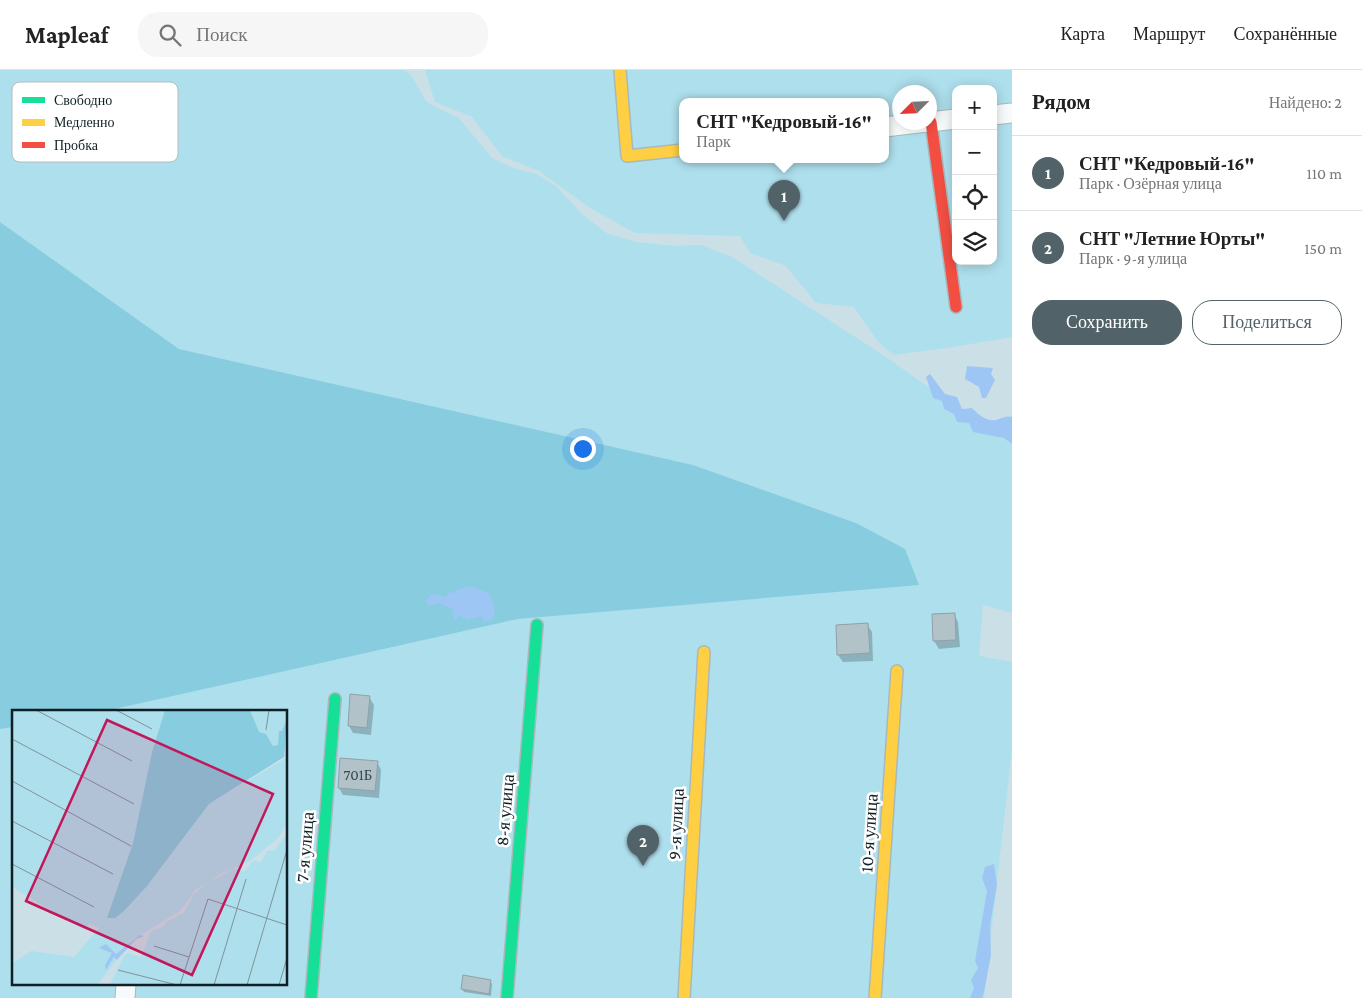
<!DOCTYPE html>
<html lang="ru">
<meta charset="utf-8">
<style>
body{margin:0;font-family:"Crimson Pro",serif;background:#f6f6f6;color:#222}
.controls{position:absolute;right:15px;top:15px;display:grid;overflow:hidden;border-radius:10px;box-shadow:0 2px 12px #0003}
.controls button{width:45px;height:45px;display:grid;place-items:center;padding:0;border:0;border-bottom:1px solid #e0e0e0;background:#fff;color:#222;font:25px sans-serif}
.compass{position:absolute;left:892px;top:15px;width:45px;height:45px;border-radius:50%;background:#fff;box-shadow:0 2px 12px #0003;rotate:246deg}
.you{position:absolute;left:582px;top:378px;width:18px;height:18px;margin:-12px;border:4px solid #fff;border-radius:50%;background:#1a73e8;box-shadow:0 0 0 8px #1a73e833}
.badge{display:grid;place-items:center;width:32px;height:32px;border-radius:50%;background:#516368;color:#fff;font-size:16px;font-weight:700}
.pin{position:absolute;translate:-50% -41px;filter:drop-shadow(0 1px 2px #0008)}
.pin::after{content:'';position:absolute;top:26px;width:18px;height:15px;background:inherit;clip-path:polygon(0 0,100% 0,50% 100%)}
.popup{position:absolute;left:679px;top:28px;width:210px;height:65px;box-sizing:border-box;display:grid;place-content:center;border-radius:10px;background:#fff;filter:drop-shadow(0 1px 4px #0005);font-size:16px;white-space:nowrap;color:#767676}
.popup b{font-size:19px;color:#222}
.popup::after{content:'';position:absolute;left:50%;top:100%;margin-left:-10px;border:10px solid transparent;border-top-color:#fff}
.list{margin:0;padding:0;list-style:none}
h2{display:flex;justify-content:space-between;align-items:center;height:65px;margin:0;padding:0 20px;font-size:21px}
h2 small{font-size:16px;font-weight:400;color:#767676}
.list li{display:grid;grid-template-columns:32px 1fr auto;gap:15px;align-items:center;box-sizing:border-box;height:75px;padding:0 20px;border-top:1px solid #e0e0e0}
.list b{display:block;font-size:19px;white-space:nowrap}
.list p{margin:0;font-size:16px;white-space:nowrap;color:#767676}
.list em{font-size:16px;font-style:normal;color:#767676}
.actions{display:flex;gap:10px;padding:15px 20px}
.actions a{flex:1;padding:11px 0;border:1px solid #516368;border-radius:20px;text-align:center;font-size:18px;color:#516368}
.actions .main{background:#516368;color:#fff}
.icon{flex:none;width:28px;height:28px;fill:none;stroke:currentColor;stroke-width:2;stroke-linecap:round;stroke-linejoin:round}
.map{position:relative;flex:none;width:1012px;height:928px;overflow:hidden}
header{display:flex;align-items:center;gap:30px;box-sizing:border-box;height:70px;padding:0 25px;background:#fff;border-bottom:1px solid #e0e0e0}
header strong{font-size:24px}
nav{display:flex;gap:28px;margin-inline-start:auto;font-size:18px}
.search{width:350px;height:45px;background:#f6f6f6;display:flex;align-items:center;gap:12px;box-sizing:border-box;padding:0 18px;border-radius:20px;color:#767676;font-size:19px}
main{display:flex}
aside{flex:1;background:#fff}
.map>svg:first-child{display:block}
</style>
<header>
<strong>Mapleaf</strong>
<div class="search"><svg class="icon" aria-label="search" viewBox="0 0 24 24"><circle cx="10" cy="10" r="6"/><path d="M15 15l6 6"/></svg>Поиск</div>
<nav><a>Карта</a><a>Маршрут</a><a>Сохранённые</a></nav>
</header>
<main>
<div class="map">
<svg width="1012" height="928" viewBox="0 0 1012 928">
<rect width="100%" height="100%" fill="#cae0e6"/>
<!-- green -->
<path fill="#aedfec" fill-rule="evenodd" d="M0 0H403L411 5 426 31 441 40 458 47 492 88 513 98 536 104 556 116 583 145 608 164 637 172 673 176 701 175 732 187 886 287 980 354 1012 365V543L983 535 979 586 1012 592V678L984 928H0V659L14 657V914H286V642H101L518 549 918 513 856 453 693 395 179 279 0 152Z
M425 0H1012V267L953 277 894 285 878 272 854 237 816 233 786 196 750 183 740 166 635 163 590 138 539 101 502 86 472 47 435 32ZM956 19H993V191H956ZM899 22H929V52H899ZM683 32H885V90H683Z"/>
<!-- forest -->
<path fill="#87cddf" d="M0 152 179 279 693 395 856 453 905 479 919 515 518 549 101 642H14V657L0 659Z"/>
<!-- water -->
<path fill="#9ec6f5" d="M967 296 993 298 991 304 995 310 986 328H982L979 317 965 309Z
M930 304 945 324 957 327 962 339 972 338C980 346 988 353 999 349 1005 347 1006 346 1012 347V374L1004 368 973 362 969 353 957 352 954 344 944 339 942 331 933 328 926 307Z
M470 516 490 524 495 543 492 550 484 552 481 546 468 550 460 545 454 551 453 539 439 533 429 536 426 531 431 524 445 527 451 521 454 524 457 520Z
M994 794 997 815 990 855 991 885 984 922 982 928H970L974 918 971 910 978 898 975 891 987 821 982 808 985 797Z"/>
<!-- shadow -->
<path fill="#0003" d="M954 544 958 552 960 577 939 579 934 571 933 545Z
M867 554 872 562 873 591 843 592 838 585Z
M369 627 374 635 371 665 353 663 349 656Z
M377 692 381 700 379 728 343 725 339 718Z
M490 911 492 914 491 926 464 922 462 919Z"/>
<!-- building -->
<path fill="#b2c2c9" stroke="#91a0a6" d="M955 543 956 570 933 571 932 544Z
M868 553 870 583 837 585 836 555Z
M350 624 370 626 367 658 348 656Z
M340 688 378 691 375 721 338 718Z
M463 905 491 910 489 924 461 919Z"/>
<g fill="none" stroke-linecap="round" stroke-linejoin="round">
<!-- street casing -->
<g stroke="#a7b9bd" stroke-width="21">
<path id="street" d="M993 45 1012 43
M929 52 956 49
M885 57 926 52
M125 928 126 914"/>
</g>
<!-- fast casing -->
<g stroke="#a7b9bd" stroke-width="14">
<path id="fast" d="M311 928 335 629
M507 928 537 555"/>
</g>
<!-- slow casing -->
<g stroke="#a7b9bd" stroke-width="14">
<path id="slow" d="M620 0 627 86 683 80
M684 928 704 582
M875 928 897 601"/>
</g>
<!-- jam casing -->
<g stroke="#a7b9bd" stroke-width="14">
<path id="jam" d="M931 52 956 237"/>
</g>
<!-- street -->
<use href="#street" stroke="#f7fafb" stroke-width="19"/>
<!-- fast -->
<use href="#fast" stroke="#16e098" stroke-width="11"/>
<!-- slow -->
<use href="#slow" stroke="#ffcf43" stroke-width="11"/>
<!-- jam -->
<use href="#jam" stroke="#f24e42" stroke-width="11"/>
</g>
<g text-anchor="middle" stroke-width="5" stroke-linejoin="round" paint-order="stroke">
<!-- number labels -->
<g font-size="15" fill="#38484d">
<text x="358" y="710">701Б</text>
</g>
<!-- street labels -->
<g font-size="18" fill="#101f24" stroke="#fff">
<text transform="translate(505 740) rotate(-85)" y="6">8-я улица</text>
<text transform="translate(676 754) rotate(-87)" y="6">9-я улица</text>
<text transform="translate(869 763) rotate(-86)" y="6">10-я улица</text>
<text transform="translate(305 777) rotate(-85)" y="6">7-я улица</text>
</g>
</g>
<!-- overview -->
<g transform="translate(12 640)">
<rect width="275" height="275" fill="#cae0e6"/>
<path d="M0 0H153L140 42 121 133 96 208H103L135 176 197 94 271 50 273 42 261 36 254 24 247 22 238 0H275V114L266 128 238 151 206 165 197 173 221 159 233 161 241 151 249 152 255 141 263 140 275 123V275H98L112 246 116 243 129 247 139 221 150 218 154 212 172 203 181 185 195 174 183 180 169 200 119 231 85 275H0V254L19 241 62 247 87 218 78 213 73 220 0 177Z" fill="#aedfec"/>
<path d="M153 0H238L247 22 254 24 261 36 266 35 267 21H270L275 9 272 47 197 94 135 176 112 201 103 208H95L121 133 140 42Z" fill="#87cddf"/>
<path d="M128 225 132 226 124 229 105 250 102 247 94 260 93 255 100 243 87 238 94 234 104 244Z" fill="#9ec6f5"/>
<path fill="none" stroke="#809398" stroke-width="1" d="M24 0 120 51M104 0 140 19M254 20 257 0M0 29 122 94M0 71 119 136M0 111 101 164M0 154 82 197M142 236 177 247M106 260 165 275M168 275 196 189 275 215M202 275 234 169M235 275 275 140M267 275 275 248"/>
<path fill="#c2185b" fill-opacity="0.15" stroke="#c2185b" stroke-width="2.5" d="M95 10 261 84 180 265 14 191Z"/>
<rect width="275" height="275" fill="none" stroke="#101f24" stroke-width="2.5"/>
</g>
<!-- legend -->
<rect x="12" y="12" width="166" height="80" rx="8" fill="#fff" stroke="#b7bcbd" stroke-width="1"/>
<rect x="22" y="27" width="23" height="6" fill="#16e098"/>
<rect x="22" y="49" width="23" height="7" fill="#ffcf43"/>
<rect x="22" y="72" width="23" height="6" fill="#f24e42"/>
<g font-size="14" fill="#101f24">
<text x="54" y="35">Свободно</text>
<text x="54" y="57">Медленно</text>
<text x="54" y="80">Пробка</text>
</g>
</svg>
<div class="controls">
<button>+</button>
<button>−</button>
<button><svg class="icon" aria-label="locate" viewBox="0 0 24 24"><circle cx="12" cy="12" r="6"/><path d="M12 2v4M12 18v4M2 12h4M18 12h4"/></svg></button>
<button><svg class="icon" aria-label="layers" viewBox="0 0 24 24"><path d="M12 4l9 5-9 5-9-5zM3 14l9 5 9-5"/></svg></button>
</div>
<svg class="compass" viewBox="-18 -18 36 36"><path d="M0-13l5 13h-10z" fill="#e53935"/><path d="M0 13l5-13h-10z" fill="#767676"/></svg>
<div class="you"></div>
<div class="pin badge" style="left:784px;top:151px">1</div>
<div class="popup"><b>СНТ &quot;Кедровый-16&quot;</b>Парк</div>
<div class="pin badge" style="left:643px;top:796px">2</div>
</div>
<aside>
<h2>Рядом<small>Найдено: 2</small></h2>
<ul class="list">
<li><span class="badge">1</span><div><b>СНТ &quot;Кедровый-16&quot;</b><p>Парк · Озёрная улица</p></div><em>110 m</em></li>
<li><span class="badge">2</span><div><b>СНТ &quot;Летние Юрты&quot;</b><p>Парк · 9-я улица</p></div><em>150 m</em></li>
</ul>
<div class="actions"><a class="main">Сохранить</a><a>Поделиться</a></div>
</aside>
</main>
